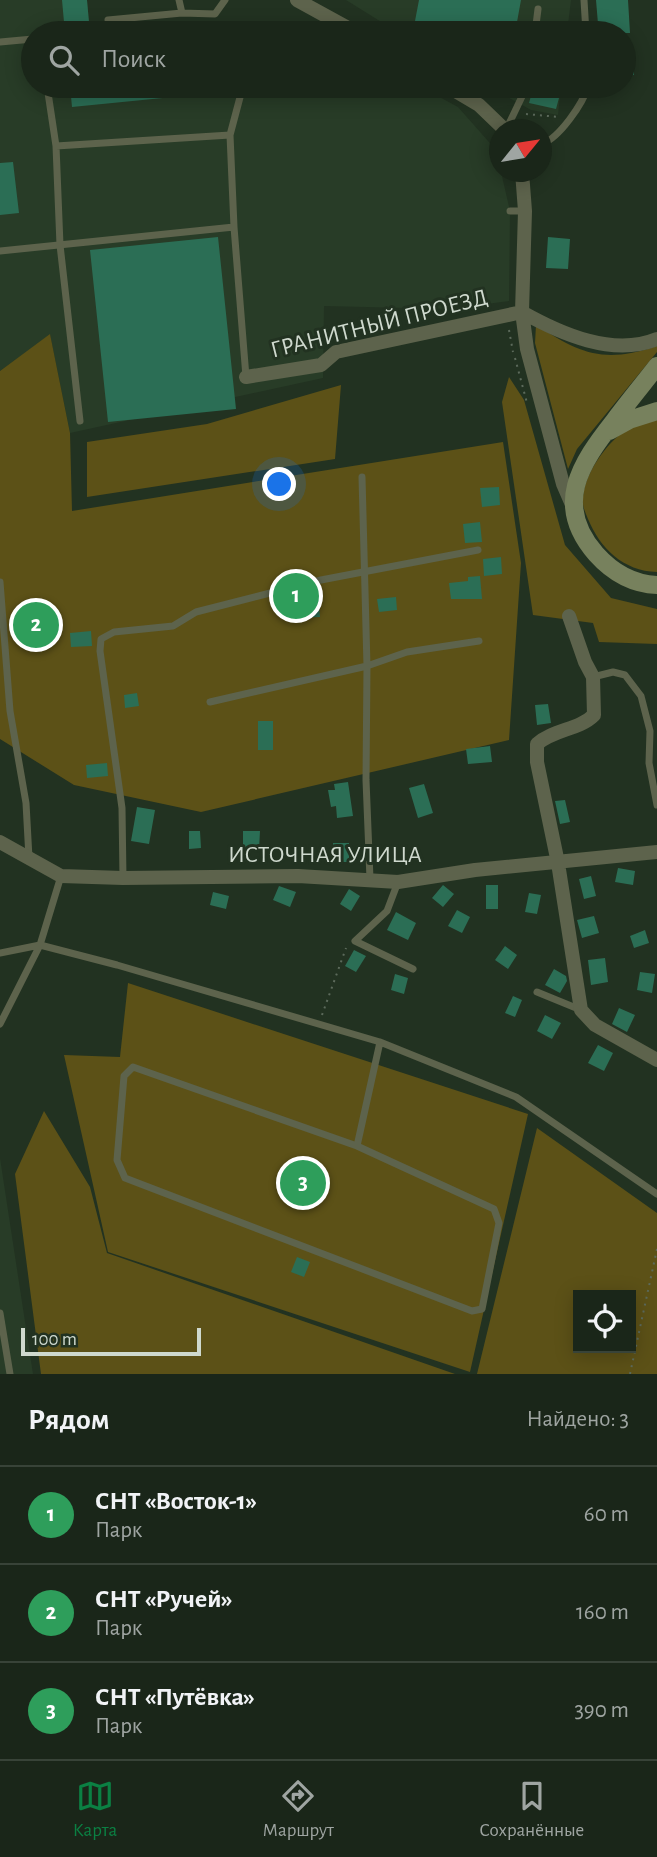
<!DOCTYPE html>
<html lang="ru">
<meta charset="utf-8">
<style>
body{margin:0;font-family:"Alegreya Sans",sans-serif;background:#232e22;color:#f1f3f6}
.controls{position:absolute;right:21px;bottom:21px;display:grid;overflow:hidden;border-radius:0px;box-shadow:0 4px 18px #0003}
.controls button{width:63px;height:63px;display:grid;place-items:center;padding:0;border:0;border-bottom:2px solid #384338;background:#1a2619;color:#f1f3f6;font:35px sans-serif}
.compass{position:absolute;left:489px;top:119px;width:63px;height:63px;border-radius:50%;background:#1a2619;box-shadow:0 4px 18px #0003;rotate:60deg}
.scale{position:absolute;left:21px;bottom:18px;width:180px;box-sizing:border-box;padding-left:7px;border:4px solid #cfd9ce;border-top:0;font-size:19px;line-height:24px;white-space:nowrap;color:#cfd9ce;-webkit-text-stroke:5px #223221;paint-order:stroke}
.you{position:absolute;left:280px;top:485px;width:24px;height:24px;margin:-18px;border:5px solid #fff;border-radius:50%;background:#1a73e8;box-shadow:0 0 0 10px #1a73e833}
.badge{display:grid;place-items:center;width:46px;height:46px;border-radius:50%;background:#0b8043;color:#fff;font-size:23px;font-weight:700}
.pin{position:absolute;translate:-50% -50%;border:4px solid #fff;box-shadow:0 2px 7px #0006}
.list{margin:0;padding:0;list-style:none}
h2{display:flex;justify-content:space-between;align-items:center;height:91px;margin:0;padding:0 28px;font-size:30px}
h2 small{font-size:23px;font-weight:400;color:#9fa5a2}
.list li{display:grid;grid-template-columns:46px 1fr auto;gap:21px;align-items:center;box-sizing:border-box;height:98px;padding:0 28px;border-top:2px solid #384338}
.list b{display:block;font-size:26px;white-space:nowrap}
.list p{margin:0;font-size:23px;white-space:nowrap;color:#9fa5a2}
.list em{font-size:23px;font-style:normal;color:#9fa5a2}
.icon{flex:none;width:38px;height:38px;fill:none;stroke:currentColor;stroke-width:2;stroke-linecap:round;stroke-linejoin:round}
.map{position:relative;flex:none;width:657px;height:1374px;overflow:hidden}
.search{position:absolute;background:#1a2619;box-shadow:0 4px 18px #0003;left:21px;right:21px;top:21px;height:77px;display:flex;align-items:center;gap:18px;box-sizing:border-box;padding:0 24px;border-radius:38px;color:#9fa5a2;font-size:26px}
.sheet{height:385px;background:#1a2619}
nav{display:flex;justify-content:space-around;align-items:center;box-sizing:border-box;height:98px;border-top:2px solid #384338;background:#1a2619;font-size:19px;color:#9fa5a2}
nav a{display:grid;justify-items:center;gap:4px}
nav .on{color:#0b8043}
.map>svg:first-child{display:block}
</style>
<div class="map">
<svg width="657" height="1374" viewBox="0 0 657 1374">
<rect width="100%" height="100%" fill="#223221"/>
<!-- built -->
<path fill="#283c27" d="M0 0H87L90 33H33V86H419L458 107 496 150 510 211 509 301 449 309 324 306 323 378 70 433 50 335 0 371Z
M346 0H571L567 33H399Z
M197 28 247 29 248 33H144Z
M488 86H561L558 115 531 110Z
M0 1158 33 1374H0Z"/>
<!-- green -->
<path fill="#5c5117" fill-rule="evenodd" d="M536 325C581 354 604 364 657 346V352L577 449 568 469 535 343Z
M50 334 70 433 72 511 503 442 521 563 509 740 201 812 74 785 0 739V371Z
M509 377 524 400 565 545 611 598 657 609V644L599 642 593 623 533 615 502 402Z
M341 385 335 459 87 497V442L207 424Z
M657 420V572C623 571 600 548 588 519 586 514 583 508 583 503 581 478 606 443 626 430 634 425 647 423 657 420Z
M128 983 528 1114 470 1372 108 1252 64 1055 120 1057Z
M44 1111 90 1187 107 1253 455 1374H41L15 1174Z
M537 1128 657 1213V1374H477ZM578 1295H631V1348H578Z"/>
<!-- building -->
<path fill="#2b6e55" d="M62 0H87L90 33H65Z
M419 0H521L515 33H477L415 21Z
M596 0H628L630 33H592V25L598 24Z
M624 41H631L634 75 624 76Z
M70 86H95V92L111 91 110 86H202L203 94 72 107Z
M532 92 559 98 556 109 529 103Z
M13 162 19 213 0 215V163Z
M218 237 236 409 108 422 90 250Z
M548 237 570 239 568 269 546 268Z
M499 487 500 505 482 507 480 488Z
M480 522 482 542 465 543 463 524Z
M501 557 502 574 484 576 483 559Z
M480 576 482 599H451L449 583 468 581V577Z
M318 594 320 617 297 618 295 596Z
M396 597 397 610 379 612 377 599Z
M91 631 92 646 71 647 70 633Z
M137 693 139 706 125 708 124 695Z
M548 704 551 723 537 725 535 705Z
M258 721H273V750H258Z
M490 746 492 762 468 764 466 749Z
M107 763 108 776 87 778 86 765Z
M348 782 353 816 337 818 336 806 331 807 328 790H335L334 784Z
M424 784 433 813 418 818 409 788Z
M565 800 570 822 560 824 555 801Z
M137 807 155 810 149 844 131 841Z
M189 831H200L201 848 189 849Z
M243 831H260L259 850H243Z
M333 843H349V862H334Z
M618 868 635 871 633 885 615 882Z
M591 876 596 896 584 899 579 879Z
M443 885 454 894 443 907 432 898Z
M486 885H498V909H486Z
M279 886 296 892 290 907 273 900Z
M349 889 360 896 351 911 340 904Z
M213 892 229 896 226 909 210 905Z
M529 893 541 895 537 914 525 912Z
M457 910 470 917 462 933 448 926Z
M396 912 416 923 408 940 387 930Z
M594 916 599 933 582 938 577 920Z
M645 930 649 943 634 948 630 936Z
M505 946 517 955 508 969 495 960Z
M354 950 366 956 356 972 345 966Z
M605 958 608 982 591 985 588 960Z
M554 969 566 976 567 981 560 993 545 985Z
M640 972 655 974 652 993 637 990Z
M395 974 408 978 404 994 391 990Z
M513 996 522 1000 515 1017 505 1013Z
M619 1008 635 1015 627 1032 612 1024Z
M545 1015 561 1023 552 1039 537 1031Z
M598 1045 613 1053 604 1071 588 1063Z
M297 1257 310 1262 304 1277 291 1272Z"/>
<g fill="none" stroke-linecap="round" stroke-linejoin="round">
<!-- path -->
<path stroke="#5c6a5b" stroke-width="2" stroke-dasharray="2 5" stroke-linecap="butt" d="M526 114 559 117
M509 330 513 352
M515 358 527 403
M322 1015 346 948
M630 1374 657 1249"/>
<!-- lane -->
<path stroke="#5d634c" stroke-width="7" d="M179 0 182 13
M584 0 586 33
M108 20 182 13 215 14 225 0
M535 33 538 9
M0 42 33 39
M47 86 56 146 60 245 80 421
M506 130 527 86
M542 144C559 138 583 104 588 86
M56 146 230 135
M510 211H525
M234 227 230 135 243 86
M0 251 234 227 246 377
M362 477 367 666 366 780 370 879
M0 582 10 711 26 803 29 858
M593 677 613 672 625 675 641 696 650 731 649 763 657 805
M210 702 367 666 407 652 479 641
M123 878 122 808 100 651 101 639 114 632 173 626 196 612 321 580 478 550
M398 882 387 911 355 941 413 969
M0 953 40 945 117 965 380 1042 516 1097 657 1194
M537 992 581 1010
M0 1024 40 945 61 876
M133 1067 357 1146 494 1209 499 1223 482 1309 472 1311 125 1178 117 1160 124 1076Z
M357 1146 380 1042
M0 1313 10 1374"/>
<!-- street -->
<path stroke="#5d634c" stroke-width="14" d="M297 0 357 33
M447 86 479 105 505 130
M522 172 525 211 522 312 527 349 563 484 573 507
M522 312C561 334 613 357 657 339
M246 377 321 365 336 352 522 312
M569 616 585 662 593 677 594 715C579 730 554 729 537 744V762L558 863 581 1010 595 1025 657 1060
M0 842 61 876 123 878 298 876 398 882 475 870 657 852"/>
<!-- secondary -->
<path stroke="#77815d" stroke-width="18" d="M657 366C643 384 628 402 614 421 580 464 553 505 596 554 613 573 632 584 657 585
M609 431 629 420 657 411"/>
</g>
<g text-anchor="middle" stroke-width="6" stroke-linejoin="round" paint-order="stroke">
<!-- street labels -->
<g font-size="24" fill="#cfd9ce" stroke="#223221">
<text transform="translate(379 323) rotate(-14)" y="8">ГРАНИТНЫЙ ПРОЕЗД</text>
<text x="325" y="862">ИСТОЧНАЯ УЛИЦА</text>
</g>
</g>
</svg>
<div class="controls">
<button><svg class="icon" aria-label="locate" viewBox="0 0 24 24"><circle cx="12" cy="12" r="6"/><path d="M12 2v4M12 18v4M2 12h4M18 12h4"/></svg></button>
</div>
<svg class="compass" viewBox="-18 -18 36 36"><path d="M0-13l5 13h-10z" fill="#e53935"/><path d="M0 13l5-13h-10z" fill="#9fa5a2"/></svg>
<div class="scale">100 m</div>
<div class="you"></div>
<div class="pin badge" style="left:296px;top:596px;background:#2e9e5b">1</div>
<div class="pin badge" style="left:36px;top:625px;background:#2e9e5b">2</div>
<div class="pin badge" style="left:303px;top:1183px;background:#2e9e5b">3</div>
<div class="search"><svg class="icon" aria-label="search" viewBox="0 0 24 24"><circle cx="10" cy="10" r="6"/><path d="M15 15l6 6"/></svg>Поиск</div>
</div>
<section class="sheet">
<h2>Рядом<small>Найдено: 3</small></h2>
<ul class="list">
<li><span class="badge" style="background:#2e9e5b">1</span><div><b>СНТ «Восток-1»</b><p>Парк</p></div><em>60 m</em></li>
<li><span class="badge" style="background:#2e9e5b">2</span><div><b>СНТ «Ручей»</b><p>Парк</p></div><em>160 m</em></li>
<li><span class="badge" style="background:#2e9e5b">3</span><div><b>СНТ «Путёвка»</b><p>Парк</p></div><em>390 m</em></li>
</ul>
</section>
<nav>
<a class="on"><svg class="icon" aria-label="map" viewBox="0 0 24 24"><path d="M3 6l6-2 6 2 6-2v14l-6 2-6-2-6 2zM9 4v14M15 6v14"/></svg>Карта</a>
<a><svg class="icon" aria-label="directions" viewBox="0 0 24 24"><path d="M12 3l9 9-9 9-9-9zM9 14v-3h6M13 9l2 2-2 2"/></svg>Маршрут</a>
<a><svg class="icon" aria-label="saved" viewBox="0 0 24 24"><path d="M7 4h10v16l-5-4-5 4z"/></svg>Сохранённые</a>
</nav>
